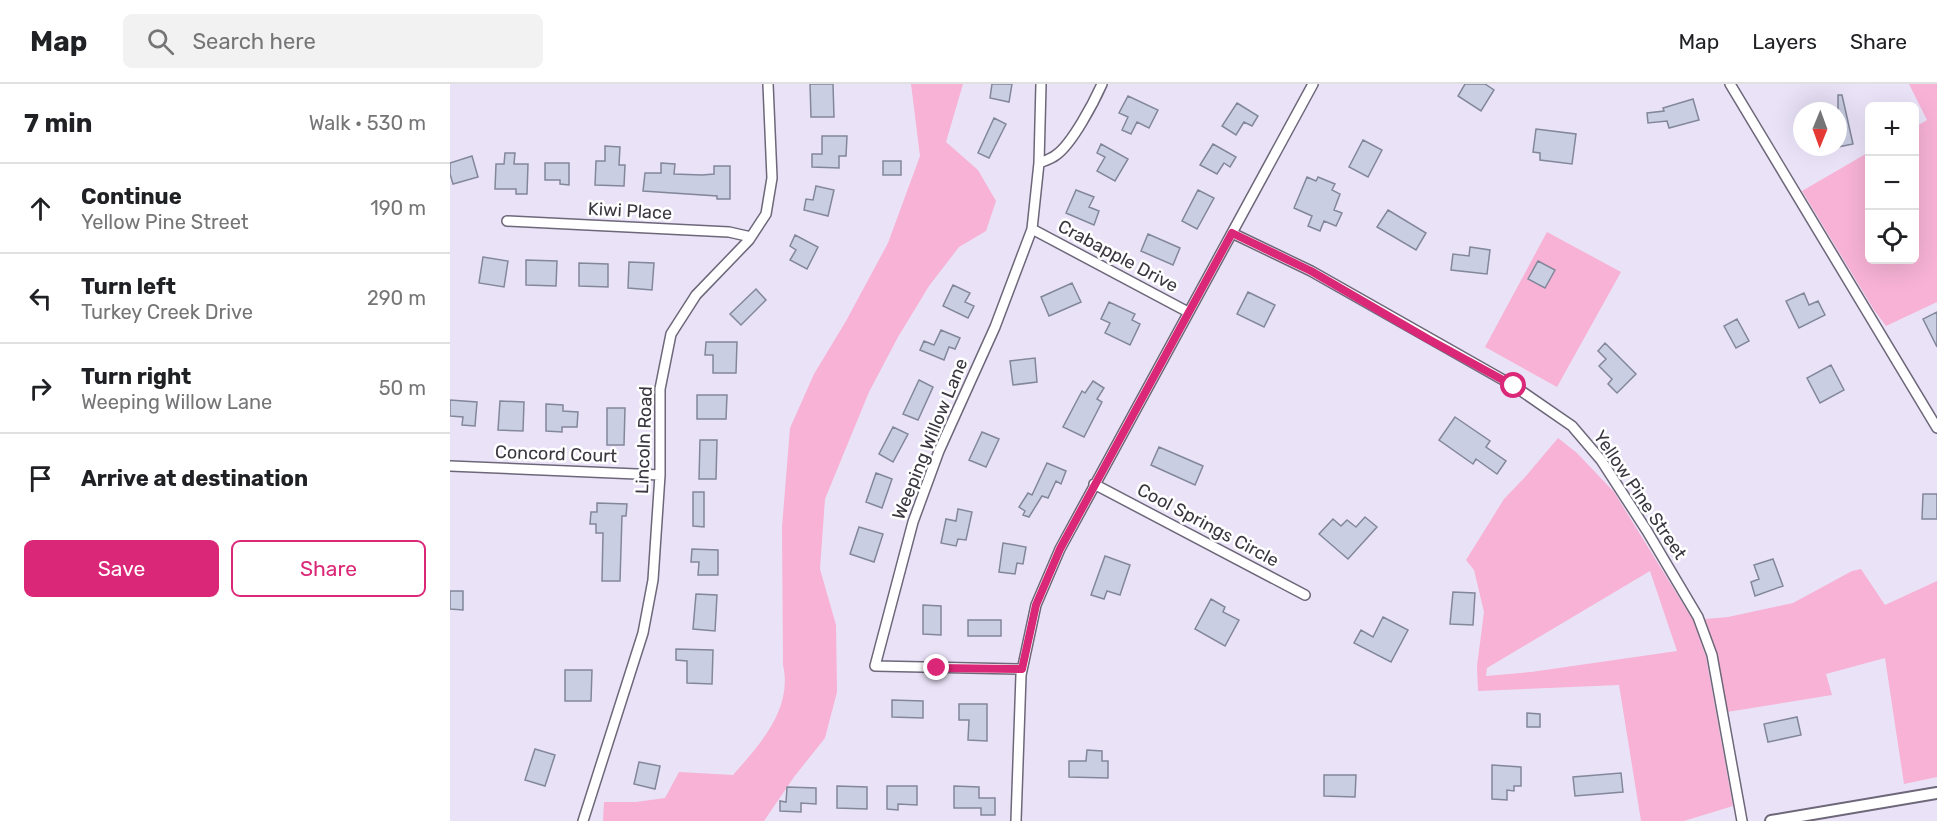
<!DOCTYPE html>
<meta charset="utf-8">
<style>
body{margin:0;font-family:Rubik,sans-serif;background:#f2f2f2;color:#202124}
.controls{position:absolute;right:18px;top:18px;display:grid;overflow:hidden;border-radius:9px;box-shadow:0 6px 24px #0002}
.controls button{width:54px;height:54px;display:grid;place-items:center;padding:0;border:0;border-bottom:2px solid #e0e0e0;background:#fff;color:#202124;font:30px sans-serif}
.compass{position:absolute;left:1343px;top:18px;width:54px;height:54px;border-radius:50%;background:#fff;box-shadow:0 6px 24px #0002;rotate:181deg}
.stop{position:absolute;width:18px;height:18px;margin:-14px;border:4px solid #db2777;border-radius:50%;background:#fff}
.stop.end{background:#db2777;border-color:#fff;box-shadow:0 2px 6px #0008}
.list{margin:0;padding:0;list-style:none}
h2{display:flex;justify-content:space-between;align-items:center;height:78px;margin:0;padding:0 24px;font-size:26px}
h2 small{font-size:20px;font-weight:400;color:#757577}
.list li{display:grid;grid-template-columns:39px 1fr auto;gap:18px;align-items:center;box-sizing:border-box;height:90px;padding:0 24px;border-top:2px solid #e0e0e0}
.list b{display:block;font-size:22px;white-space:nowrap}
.list p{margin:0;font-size:20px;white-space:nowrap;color:#757577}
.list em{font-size:20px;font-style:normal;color:#757577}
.actions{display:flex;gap:12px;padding:18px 24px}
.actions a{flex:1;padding:14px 0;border:2px solid #db2777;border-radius:9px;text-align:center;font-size:21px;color:#db2777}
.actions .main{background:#db2777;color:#fff}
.icon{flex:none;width:33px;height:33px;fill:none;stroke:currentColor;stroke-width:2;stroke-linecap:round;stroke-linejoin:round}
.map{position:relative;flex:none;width:1487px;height:737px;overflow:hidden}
header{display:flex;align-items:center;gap:36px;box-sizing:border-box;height:84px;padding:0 30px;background:#fff;border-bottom:2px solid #e0e0e0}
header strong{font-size:28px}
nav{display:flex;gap:33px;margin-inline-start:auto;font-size:21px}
.search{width:420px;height:54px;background:#f2f2f2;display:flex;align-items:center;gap:15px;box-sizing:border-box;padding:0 21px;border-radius:9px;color:#757577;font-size:22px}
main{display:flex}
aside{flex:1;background:#fff}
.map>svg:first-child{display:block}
</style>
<header>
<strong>Map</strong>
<div class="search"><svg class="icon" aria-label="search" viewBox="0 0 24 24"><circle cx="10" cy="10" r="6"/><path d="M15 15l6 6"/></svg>Search here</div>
<nav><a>Map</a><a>Layers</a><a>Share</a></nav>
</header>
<main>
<aside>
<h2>7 min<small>Walk · 530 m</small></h2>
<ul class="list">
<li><svg class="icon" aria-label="ahead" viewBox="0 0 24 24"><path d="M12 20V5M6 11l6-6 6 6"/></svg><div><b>Continue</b><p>Yellow Pine Street</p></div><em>190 m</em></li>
<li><svg class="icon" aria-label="left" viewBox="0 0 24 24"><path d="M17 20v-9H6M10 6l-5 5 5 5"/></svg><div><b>Turn left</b><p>Turkey Creek Drive</p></div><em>290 m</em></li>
<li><svg class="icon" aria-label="right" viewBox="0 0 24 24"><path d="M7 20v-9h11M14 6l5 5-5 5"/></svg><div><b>Turn right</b><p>Weeping Willow Lane</p></div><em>50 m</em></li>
<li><svg class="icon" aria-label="arrive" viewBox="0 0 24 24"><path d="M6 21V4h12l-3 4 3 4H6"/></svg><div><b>Arrive at destination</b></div></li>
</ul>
<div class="actions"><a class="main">Save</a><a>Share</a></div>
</aside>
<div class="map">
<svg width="1487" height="737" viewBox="0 0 1487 737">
<rect width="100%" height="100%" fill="#eae3f8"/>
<!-- green -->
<path fill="#f7b2d5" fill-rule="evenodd" d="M461 0H513L496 58 528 86 546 117 536 147 509 163 479 202 448 253 419 308 375 415 370 485 386 541 387 608 375 654 344 693 314 737H153L154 718H186L215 714 229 688 283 691C310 660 343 625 333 581L332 443 340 344 364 290 396 237 438 159 470 72Z
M1459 0H1487V218L1436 242 1424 226 1352 107 1419 68 1420 176H1464L1465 43 1477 36Z
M1097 148 1171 188 1107 303 1035 263Z
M1108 354 1127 369 1164 408 1243 536 1256 573 1283 722 1234 737H1191L1169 601 1028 607 1027 582 1034 528 1024 486 1016 476 1054 415 1076 392ZM1200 487 1227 567 1081 588 1036 592 1037 584Z
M1411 485 1435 521 1487 497V693L1454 700 1435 574 1376 590 1382 611 1277 628 1267 570 1255 535 1278 533 1343 519 1402 487Z"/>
<!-- building -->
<path fill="#cacee3" stroke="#83879a" stroke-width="1.5" d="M360 0H383L384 33H361Z
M542 0H562L559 18 540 14Z
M1015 0H1035L1044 6 1031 27 1008 12Z
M1388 11H1392L1403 60 1388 63Z
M678 12 708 26 699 44 687 38 681 50 672 46 678 33 669 29Z
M1243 15 1249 36 1219 44 1217 37 1198 39 1197 29 1214 27 1213 24Z
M787 19 808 32 802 42 794 38 786 51 772 42Z
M544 34 556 40 539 74 528 69Z
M1086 45 1126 50 1122 80 1090 76V69L1083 68Z
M372 52H397L396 72H389V84L362 83V70H372Z
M913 56 932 66 918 93 899 83Z
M651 60 678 75 665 97 647 87 655 73 647 69Z
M763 60 786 73 780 83 774 79 767 90 750 81Z
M155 62 170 63 169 81H175L174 102 145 101 146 77H155Z
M55 69H65L64 80H78L77 110H66V105H45L46 80H54Z
M22 72 28 93 3 100 0 90V79Z
M433 77H451V91H433Z
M95 79H119V101L110 100V96H95Z
M211 79 225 80 224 90 252 91 264 90V82H280V115H267V112L193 107 195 89H211Z
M857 93 866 97 868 93 885 100 882 106 890 110 884 126 892 129 886 142 874 137 870 147 858 142 862 132 844 124Z
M366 102 384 106 378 132 354 126 356 115 363 116Z
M626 106 644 113 639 123 649 127 644 141 616 129Z
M748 106 764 114 747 145 732 137Z
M938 126 976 149 966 166 927 143Z
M698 150 730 164 723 181 691 167Z
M345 151 368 163 357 185 340 176 346 166 340 162Z
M1020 163 1040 166 1037 190 1001 186 1003 170 1019 172Z
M33 173 58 177 54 203 29 199Z
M76 176 107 177 106 202 76 201Z
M1088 177 1105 186 1095 204 1078 195Z
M179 178 204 179 202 206 178 204Z
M129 179 158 180V203L129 202Z
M622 199 631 218 599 232 591 213Z
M503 201 520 209 515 218 524 222 518 234 493 222Z
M306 205 316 216 291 241 280 230Z
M798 208 825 221 814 243 787 230Z
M1354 209 1359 221 1368 217 1375 231 1349 244 1336 217Z
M659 218 685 230 682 236 690 240 680 261 655 249 660 239 651 235Z
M1487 228V263L1473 235Z
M1287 235 1299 257 1286 264 1274 242Z
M491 246 510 254 505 265 499 263 494 276 470 266 474 257 484 261Z
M256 258H287L286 289H263V271H255Z
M1155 259 1186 290 1167 309 1158 300 1162 295 1149 282 1156 275 1148 267Z
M585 274 587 298 563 301 560 277Z
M1381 281 1394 306 1370 319 1357 294Z
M469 296 483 303 468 336 453 330Z
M643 297 654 304 647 315 652 318 634 353 613 343 632 307 635 309Z
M247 311H277L276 335H247Z
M0 316 27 318 25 342 12 341 13 333 0 332Z
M50 317 74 318 73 347 48 346Z
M96 320 113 321V327L128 328 127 343H112V348L96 347Z
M157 324H175L174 361H157Z
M1005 333 1040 357 1036 363 1056 377 1047 390 1026 375 1023 380 989 356Z
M443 343 458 350 443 378 429 370Z
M532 348 549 355 536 383 519 376Z
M250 356H267L266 395H249Z
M709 363 753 382 745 401 701 381Z
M597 379 616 387 611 400 606 397 598 414 592 412 579 433 573 431 575 427 569 423 578 409 582 411Z
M426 389 442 395 432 424 416 418Z
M243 408H254V443L243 442Z
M1473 410H1487V435H1472Z
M147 419 177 420 176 432H172L170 497H152L153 449H146V440H140L141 428H147Z
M508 425 522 428 516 456 508 455 506 462 491 459 496 435 506 437Z
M915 433 927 443 898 475 869 450 883 435 891 442 897 436 906 443Z
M409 443 433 450 424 478 400 470Z
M553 459 576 463 573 480 567 479 565 490 549 488Z
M242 465 268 466V491H248L249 478H241Z
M655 472 680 481 670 511 657 507 654 515 641 511Z
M1323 475 1333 502 1305 512 1301 498 1309 495 1304 481Z
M0 507H13V526L0 525Z
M1003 508 1025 509 1023 541 1000 540Z
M246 510 267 511 265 547 243 545Z
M761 515 775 523 773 528 789 536 775 562 745 545Z
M473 521 491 522V551L473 550Z
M933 533 958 546 941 578 904 559 911 546 923 553Z
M518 536H551V552H518Z
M226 565 263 566 262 600 237 599V577L226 576Z
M115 586H142L141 617H115Z
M442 616 473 617V634L442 633Z
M509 620H537V657L518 656 519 636H509Z
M1077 629 1090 630V643H1077Z
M1347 633 1351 651 1318 658 1314 640Z
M85 665 105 671 95 702 75 696Z
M637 666 652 667V677H658V694L619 693V677H636Z
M189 678 210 682 205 705 184 700Z
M1042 681 1071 683V702H1064V707L1057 706V716L1042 715Z
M1171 689 1173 708 1125 712 1123 693Z
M874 691H906L905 713 874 712Z
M387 702 417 703V725L387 724Z
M437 702H467V721L448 720V726L437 725Z
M504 702 529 703V714H545V731H531V724H504Z
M337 703 366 704V720L351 719V728L330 727V717L336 718Z"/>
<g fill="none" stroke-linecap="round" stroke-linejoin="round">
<!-- minor casing -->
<g stroke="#6d6779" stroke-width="12">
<path id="minor" d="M1280 0 1487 344
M589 79C594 77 601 75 606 71 622 60 644 18 652 0
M57 137 279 148 301 153
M582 145 738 228
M782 149 861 187 1064 302 1122 342 1151 376 1197 447 1248 533 1262 571 1292 737
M0 382 210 391
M644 400 855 511
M572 585 425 582 463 438 489 367 545 243 582 145 589 79 591 0
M133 737 193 549 203 496 210 391V305L221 250 246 211 299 156 316 130 322 94 318 0
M566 737 571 591 586 521 610 465 863 0"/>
</g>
<!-- tertiary casing -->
<g stroke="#6d6779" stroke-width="14">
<path id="tertiary" d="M1321 737 1487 709"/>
</g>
<!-- minor -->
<use href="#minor" stroke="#fff" stroke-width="9"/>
<!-- tertiary -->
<use href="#tertiary" stroke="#fff" stroke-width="10"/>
</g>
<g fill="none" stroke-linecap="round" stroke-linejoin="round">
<!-- route -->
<path stroke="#db2777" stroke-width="8" d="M487 584 572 585 586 521 610 465 782 149 861 187 978 255 1064 302"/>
</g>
<g text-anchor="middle" stroke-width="5" stroke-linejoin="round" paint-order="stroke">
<!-- street labels -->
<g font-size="18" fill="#3a3740" stroke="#fff">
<text transform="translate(180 127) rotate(3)" y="6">Kiwi Place</text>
<text transform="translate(668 172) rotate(28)" y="6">Crabapple Drive</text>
<text transform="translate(480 355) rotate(-68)" y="6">Weeping Willow Lane</text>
<text transform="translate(194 356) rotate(-88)" y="6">Lincoln Road</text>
<text transform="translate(106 370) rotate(2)" y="6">Concord Court</text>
<text transform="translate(1190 411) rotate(56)" y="6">Yellow Pine Street</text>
<text transform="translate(758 441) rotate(28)" y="6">Cool Springs Circle</text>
</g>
</g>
</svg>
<div class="controls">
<button>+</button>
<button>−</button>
<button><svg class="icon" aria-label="locate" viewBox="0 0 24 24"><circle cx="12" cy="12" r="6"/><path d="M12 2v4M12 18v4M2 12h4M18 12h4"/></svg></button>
</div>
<svg class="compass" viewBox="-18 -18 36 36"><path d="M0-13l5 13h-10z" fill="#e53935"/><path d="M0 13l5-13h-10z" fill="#757577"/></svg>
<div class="stop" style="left:1064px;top:302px"></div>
<div class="stop end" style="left:487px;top:584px"></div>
</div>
</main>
